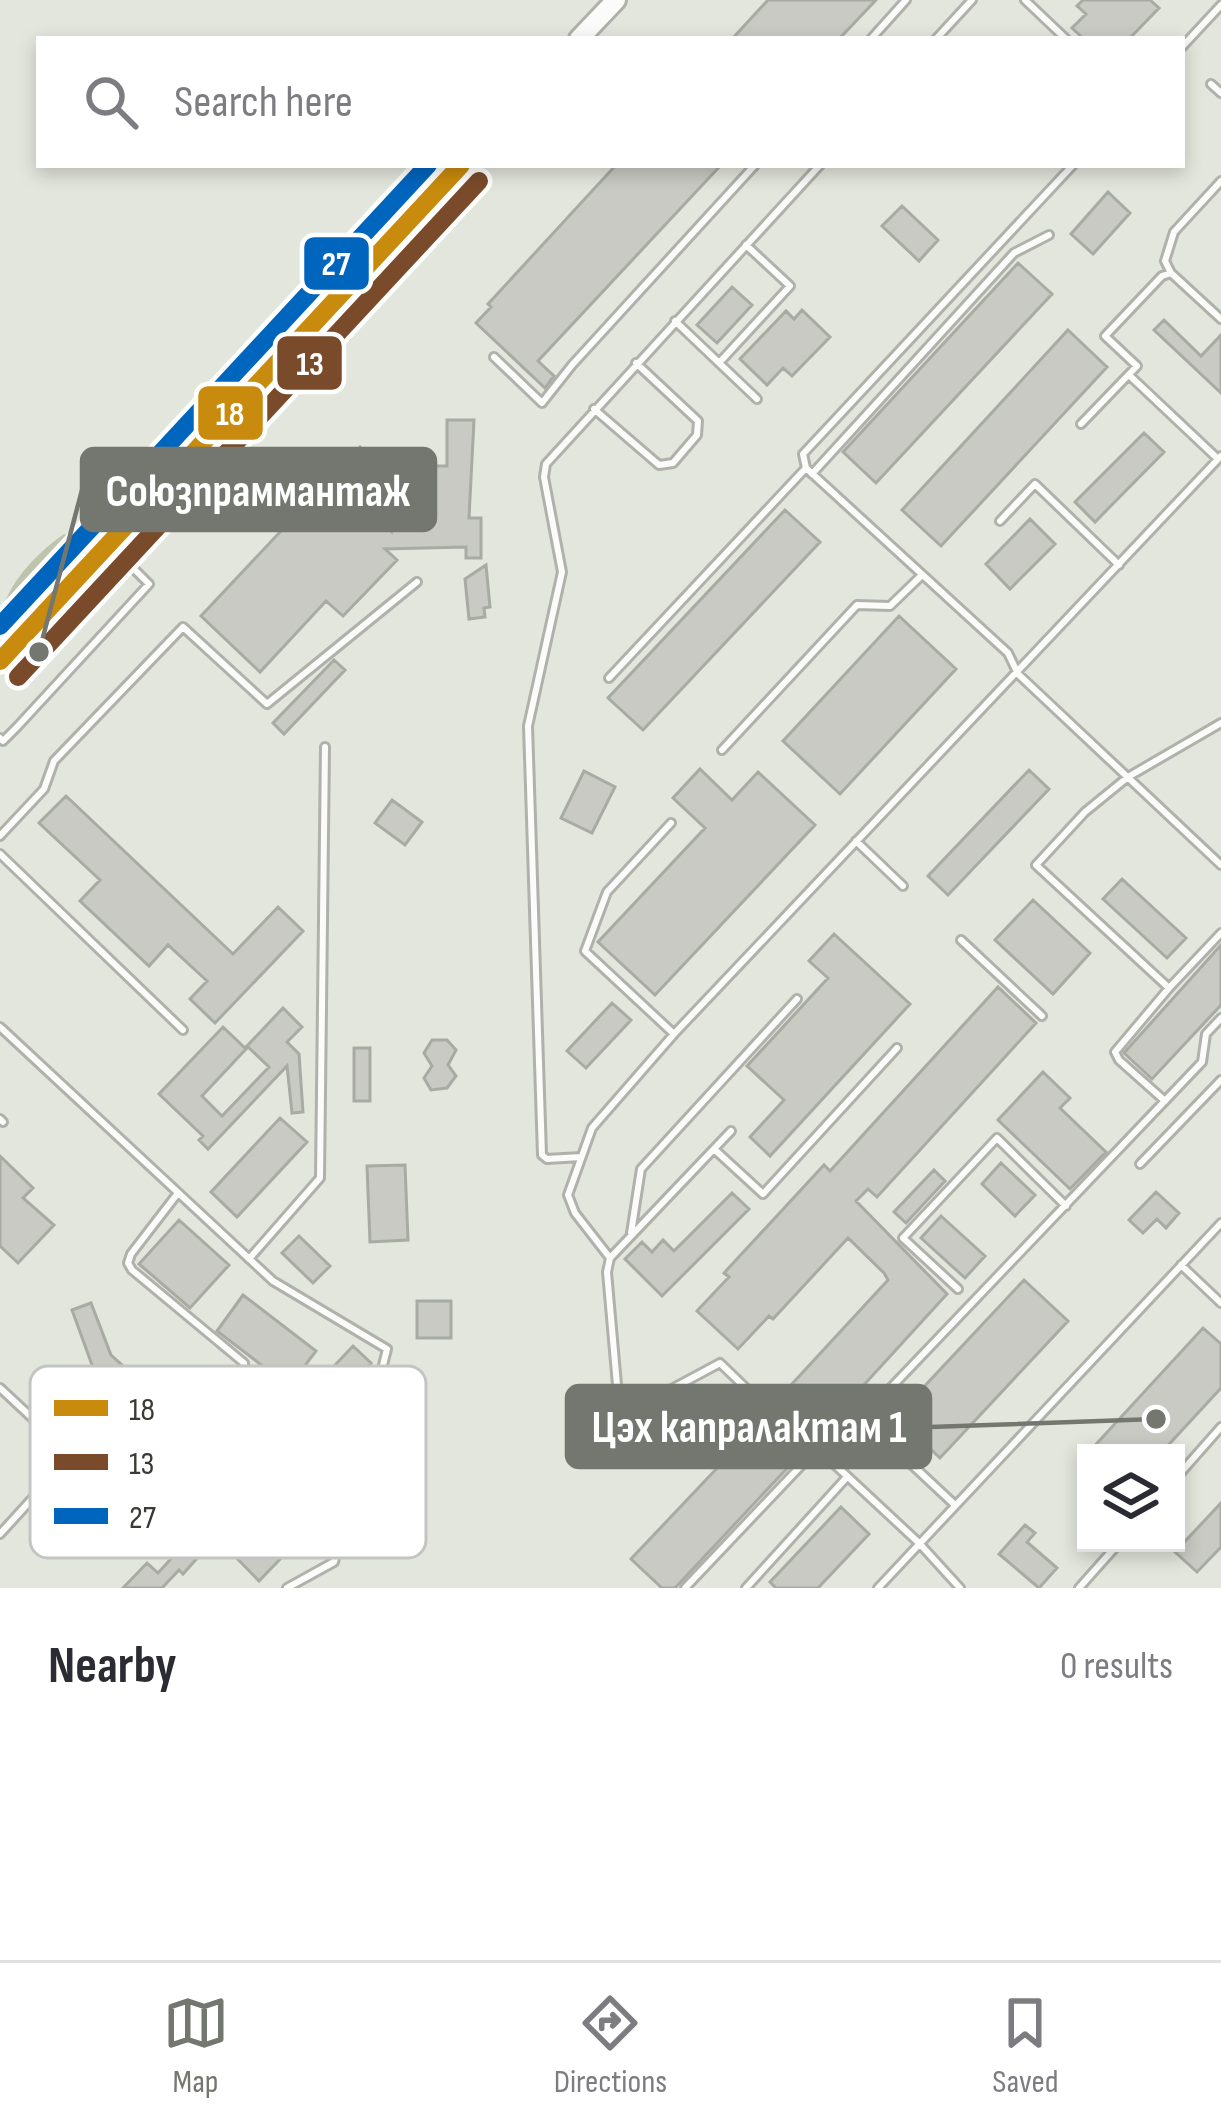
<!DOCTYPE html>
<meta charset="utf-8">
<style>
body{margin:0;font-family:"Sofia Sans Condensed",sans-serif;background:#f7f7f7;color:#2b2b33}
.controls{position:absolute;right:36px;bottom:36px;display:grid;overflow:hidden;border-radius:0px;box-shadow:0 6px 18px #0003}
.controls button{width:108px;height:108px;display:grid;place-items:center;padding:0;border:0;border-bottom:3px solid #e1e1e2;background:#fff;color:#2b2b33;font:60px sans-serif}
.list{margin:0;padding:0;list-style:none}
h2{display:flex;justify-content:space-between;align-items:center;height:156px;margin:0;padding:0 48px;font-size:51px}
h2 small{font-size:39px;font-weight:400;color:#7c7c81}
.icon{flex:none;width:66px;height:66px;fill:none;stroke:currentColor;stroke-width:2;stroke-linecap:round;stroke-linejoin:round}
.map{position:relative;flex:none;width:1221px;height:1588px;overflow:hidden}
.search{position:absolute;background:#fff;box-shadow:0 6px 18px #0003;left:36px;right:36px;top:36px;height:132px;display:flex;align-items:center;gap:30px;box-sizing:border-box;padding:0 42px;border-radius:0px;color:#7c7c81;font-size:45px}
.sheet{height:372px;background:#fff}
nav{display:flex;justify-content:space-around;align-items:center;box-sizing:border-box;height:168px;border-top:3px solid #e1e1e2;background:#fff;font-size:33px;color:#7c7c81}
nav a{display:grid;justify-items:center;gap:6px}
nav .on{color:#74776f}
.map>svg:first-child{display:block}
</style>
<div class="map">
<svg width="1221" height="1588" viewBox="0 0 1221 1588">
<rect width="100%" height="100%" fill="#e3e6dc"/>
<!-- forest -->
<path fill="#bdc4ab" d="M64 534 77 539 73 557 59 563 47 591 34 587 36 596 23 607 7 612 0 629C0 590 33 556 64 534Z"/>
<!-- building -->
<path fill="#c8cac3" stroke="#a8aba3" stroke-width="3" d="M768 0H876L839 39H732Z
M1083 0H1150L1159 8 1129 39H1084L1072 28 1086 14 1077 6Z
M616 165H721L538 361 554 376 545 388 476 323 491 307 488 304Z
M1108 192 1130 213 1093 254 1071 234Z
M902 206 938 240 919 261 882 226Z
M1018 263 1052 294 876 483 843 452Z
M732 287 752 305 717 343 697 325Z
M802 310 830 337 792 376 783 368 767 385 740 359 786 311 794 319Z
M1164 320 1201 356 1221 335V393L1154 330Z
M1068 330 1107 367 941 546 902 510Z
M447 420H474L469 518H481V558H466V547L385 549 397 560 343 616 326 601 260 672 201 616 360 447 387 473 360 502 391 531 389 481 411 479 412 466H447Z
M1144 433 1164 452 1095 522 1075 502Z
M785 510 820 542 643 730 608 698Z
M1030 519 1055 544 1010 589 986 564Z
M486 565 490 607 484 608 485 617 469 619 465 579Z
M899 616 956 669 840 794 783 741Z
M334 660 345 670 284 734 273 723Z
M700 769 732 800 758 772 815 825 655 995 598 942 705 828 673 798Z
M1029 770 1049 789 948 895 928 876Z
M584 771 615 787 592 833 561 818Z
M66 796 233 954 278 907 303 931 215 1023 190 999 207 981 168 945 149 966 80 901 100 880 39 823Z
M392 800 422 822 405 845 375 823Z
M1122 879 1186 938 1167 958 1103 899Z
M1033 900 1090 953 1053 994 995 940Z
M834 934 910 1004 770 1156 750 1137 784 1100 747 1066 828 978 809 961Z
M1221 945V1005L1152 1079 1124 1053Z
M998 987 1036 1023 877 1197 868 1189 856 1201 947 1294 820 1433 780 1397 888 1280 884 1273 848 1238 773 1319 769 1316 738 1349 697 1311 729 1277 724 1273 824 1165 830 1171Z
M612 1003 631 1020 586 1068 567 1051Z
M283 1008 302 1027 287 1042 299 1054 303 1112 292 1113 287 1066 208 1149 199 1140 203 1136 159 1094 223 1027 246 1049 202 1096 222 1116 269 1067 247 1046Z
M432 1040H447L456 1050 448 1065 456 1076 447 1088 431 1090 424 1078 432 1066 424 1053Z
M354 1048H370V1101H354Z
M1043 1072 1070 1098 1060 1108 1106 1152 1070 1189 998 1120Z
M280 1118 307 1142 237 1217 211 1192Z
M0 1156 33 1188 23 1198 54 1225 18 1263 0 1246Z
M1001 1163 1035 1195 1015 1216 982 1184Z
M405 1165 408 1240 370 1242 367 1166Z
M934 1170 945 1181 906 1223 894 1212Z
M1156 1192 1179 1213 1166 1228 1157 1219 1143 1233 1129 1220Z
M732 1193 749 1209 662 1296 625 1259 642 1242 652 1252 663 1240 674 1251Z
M941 1216 985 1256 965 1278 921 1238Z
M179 1220 229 1265 190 1308 139 1264Z
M299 1236 330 1266 313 1283 282 1253Z
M1024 1280 1068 1321 940 1458 890 1411 913 1386 919 1392Z
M243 1295 316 1351 257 1429 259 1431 220 1474 250 1497 225 1529 249 1550 314 1484 334 1503 259 1581 216 1537 183 1574 179 1570 162 1588H123L147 1563 158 1573 223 1502 201 1484 177 1510 91 1431 124 1394 92 1365 72 1310 91 1303 111 1355 215 1448 277 1377 217 1331Z
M417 1301H451V1338H417Z
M1203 1328 1221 1344V1388L1161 1453H1088Z
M353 1346 371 1363 283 1452 267 1437Z
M755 1428 792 1463 675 1588H662L631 1559Z
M1221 1503V1547L1197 1572 1175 1552Z
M841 1507 869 1534 818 1588H776L770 1582Z
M1025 1525 1035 1533 1027 1542 1057 1568 1039 1588 999 1554Z"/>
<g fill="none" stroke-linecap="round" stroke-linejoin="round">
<!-- lane casing -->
<g stroke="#afb1aa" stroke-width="12">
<path id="lane" d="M1025 0 1066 39
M871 39 906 0
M936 39 972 0
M1182 47 1221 5
M1211 84 1221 93
M1171 273 1165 261 1174 232 1221 181
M675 321 757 399
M494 357 542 403 572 365 755 165
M719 363 790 286 746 245
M1129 375 1218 459
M594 409 659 465 673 463 697 435 698 421 636 363
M1081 424 1137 366 1105 336 1162 276 1171 273 1221 319
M806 468 1008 653 1018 674 1221 865
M812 474 1014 253 1049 235
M1000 521 1035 484 1119 565
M609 678 806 468 803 454 1073 165
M1221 723 1128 777 1085 812 1036 865 1169 988 1221 933
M0 738 3 741 17 727 149 584 111 546
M722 750 857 605 890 606 922 575
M671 823 607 892 585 951 674 1034
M0 836 44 789 54 761 183 627 267 704 417 582
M856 841 903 886
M0 854 183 1030
M961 940 1042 1016
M0 1027 273 1281 387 1349 334 1562 287 1588
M1165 1101 1119 1060 1115 1052 1169 988
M0 1119 3 1122
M731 1131 610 1258 607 1272 617 1385 624 1401 640 1406 720 1363 821 1461 832 1462 919 1543 960 1588
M714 1149 763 1194 897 1048
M581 1157 547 1159 542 1155 528 726 562 572 544 477 546 464 820 165
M1140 1164 1221 1080
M178 1193 131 1254 128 1263 132 1270 244 1363 246 1378 213 1421
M631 1233 641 1169 797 999
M610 1258 575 1213 568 1195 592 1128 674 1034 1221 456
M249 1259 320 1178 325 747
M1181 1265 1221 1303
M958 1289 903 1238 997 1138 1066 1206
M0 1388 72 1455 0 1534
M862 1418 955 1505
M72 1455 159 1533
M821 1461 1202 1062 1206 1034 1221 1018
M1176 1478 1221 1427
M685 1588 813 1453
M746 1588 847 1477
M878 1588 1221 1223
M1079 1588 1119 1543"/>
</g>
<!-- secondary casing -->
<g stroke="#afb1aa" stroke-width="24">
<path id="secondary" d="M579 39 616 0
M0 661 461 165"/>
</g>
<!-- lane -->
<use href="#lane" stroke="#fbfbfa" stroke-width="6"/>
<!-- secondary -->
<use href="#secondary" stroke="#fbfbfa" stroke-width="18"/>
<!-- bus-1 casing -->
<g stroke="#fff" stroke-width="27">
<path id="bus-1" d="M0 661 461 165"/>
</g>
<!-- bus-2 casing -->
<g stroke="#fff" stroke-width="27">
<path id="bus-2" d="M18 677 479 181"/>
</g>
<!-- bus-3 casing -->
<g stroke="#fff" stroke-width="27">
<path id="bus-3" d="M0 626 428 165"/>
</g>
<!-- bus-1 -->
<use href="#bus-1" stroke="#c88b0d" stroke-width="18"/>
<!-- bus-2 -->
<use href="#bus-2" stroke="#7a4b2a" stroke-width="18"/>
<!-- bus-3 -->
<use href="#bus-3" stroke="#0065bd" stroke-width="18"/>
</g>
<!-- legend -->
<rect x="30" y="1366" width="396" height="192" rx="18" fill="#fff" stroke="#c4c4c2" stroke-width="3"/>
<rect x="54" y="1400" width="54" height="16" fill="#c88b0d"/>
<rect x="54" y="1454" width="54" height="16" fill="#7a4b2a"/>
<rect x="54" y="1508" width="54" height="16" fill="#0065bd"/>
<g font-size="33" fill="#393b34">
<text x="129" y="1420">18</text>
<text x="129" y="1474">13</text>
<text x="129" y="1528">27</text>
</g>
<!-- callouts -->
<path fill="none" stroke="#74776f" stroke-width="4.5" d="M39 652L82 490M1156 1419L930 1427"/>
<g fill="#74776f" stroke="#fff" stroke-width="4.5">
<circle cx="39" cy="652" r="12"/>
<circle cx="1156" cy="1419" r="12"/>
</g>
<g fill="#74776f" stroke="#74776f" stroke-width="4.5">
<rect x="82" y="449" width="353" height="81" rx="12"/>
<rect x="567" y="1386" width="363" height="81" rx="12"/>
</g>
<g font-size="45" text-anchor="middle" font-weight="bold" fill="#fff">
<text x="258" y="506">Союзпраммантаж</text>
<text x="749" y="1442">Цэх капралактам 1</text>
</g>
<g stroke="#fff" stroke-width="4.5">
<rect x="302" y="235" width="69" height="57" rx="12" fill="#0065bd"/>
<rect x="275" y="334" width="69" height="58" rx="12" fill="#7a4b2a"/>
<rect x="196" y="384" width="69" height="58" rx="12" fill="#c88b0d"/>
</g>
<g font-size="33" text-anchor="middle" font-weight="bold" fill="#fff">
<text x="336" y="275">27</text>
<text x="310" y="375">13</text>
<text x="230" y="425">18</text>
</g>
</svg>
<div class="controls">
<button><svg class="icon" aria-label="layers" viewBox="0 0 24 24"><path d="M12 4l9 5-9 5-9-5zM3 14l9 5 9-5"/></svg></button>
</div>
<div class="search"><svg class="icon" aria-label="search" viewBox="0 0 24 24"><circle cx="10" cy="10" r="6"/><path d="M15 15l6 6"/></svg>Search here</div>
</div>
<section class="sheet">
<h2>Nearby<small>0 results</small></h2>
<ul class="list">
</ul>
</section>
<nav>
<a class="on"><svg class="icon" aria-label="map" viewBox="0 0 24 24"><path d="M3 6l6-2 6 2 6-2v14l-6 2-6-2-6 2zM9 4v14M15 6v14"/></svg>Map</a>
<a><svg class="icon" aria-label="directions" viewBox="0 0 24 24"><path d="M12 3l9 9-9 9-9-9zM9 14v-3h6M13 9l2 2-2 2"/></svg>Directions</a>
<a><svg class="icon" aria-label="saved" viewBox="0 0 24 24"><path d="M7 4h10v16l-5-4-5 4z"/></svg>Saved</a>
</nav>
